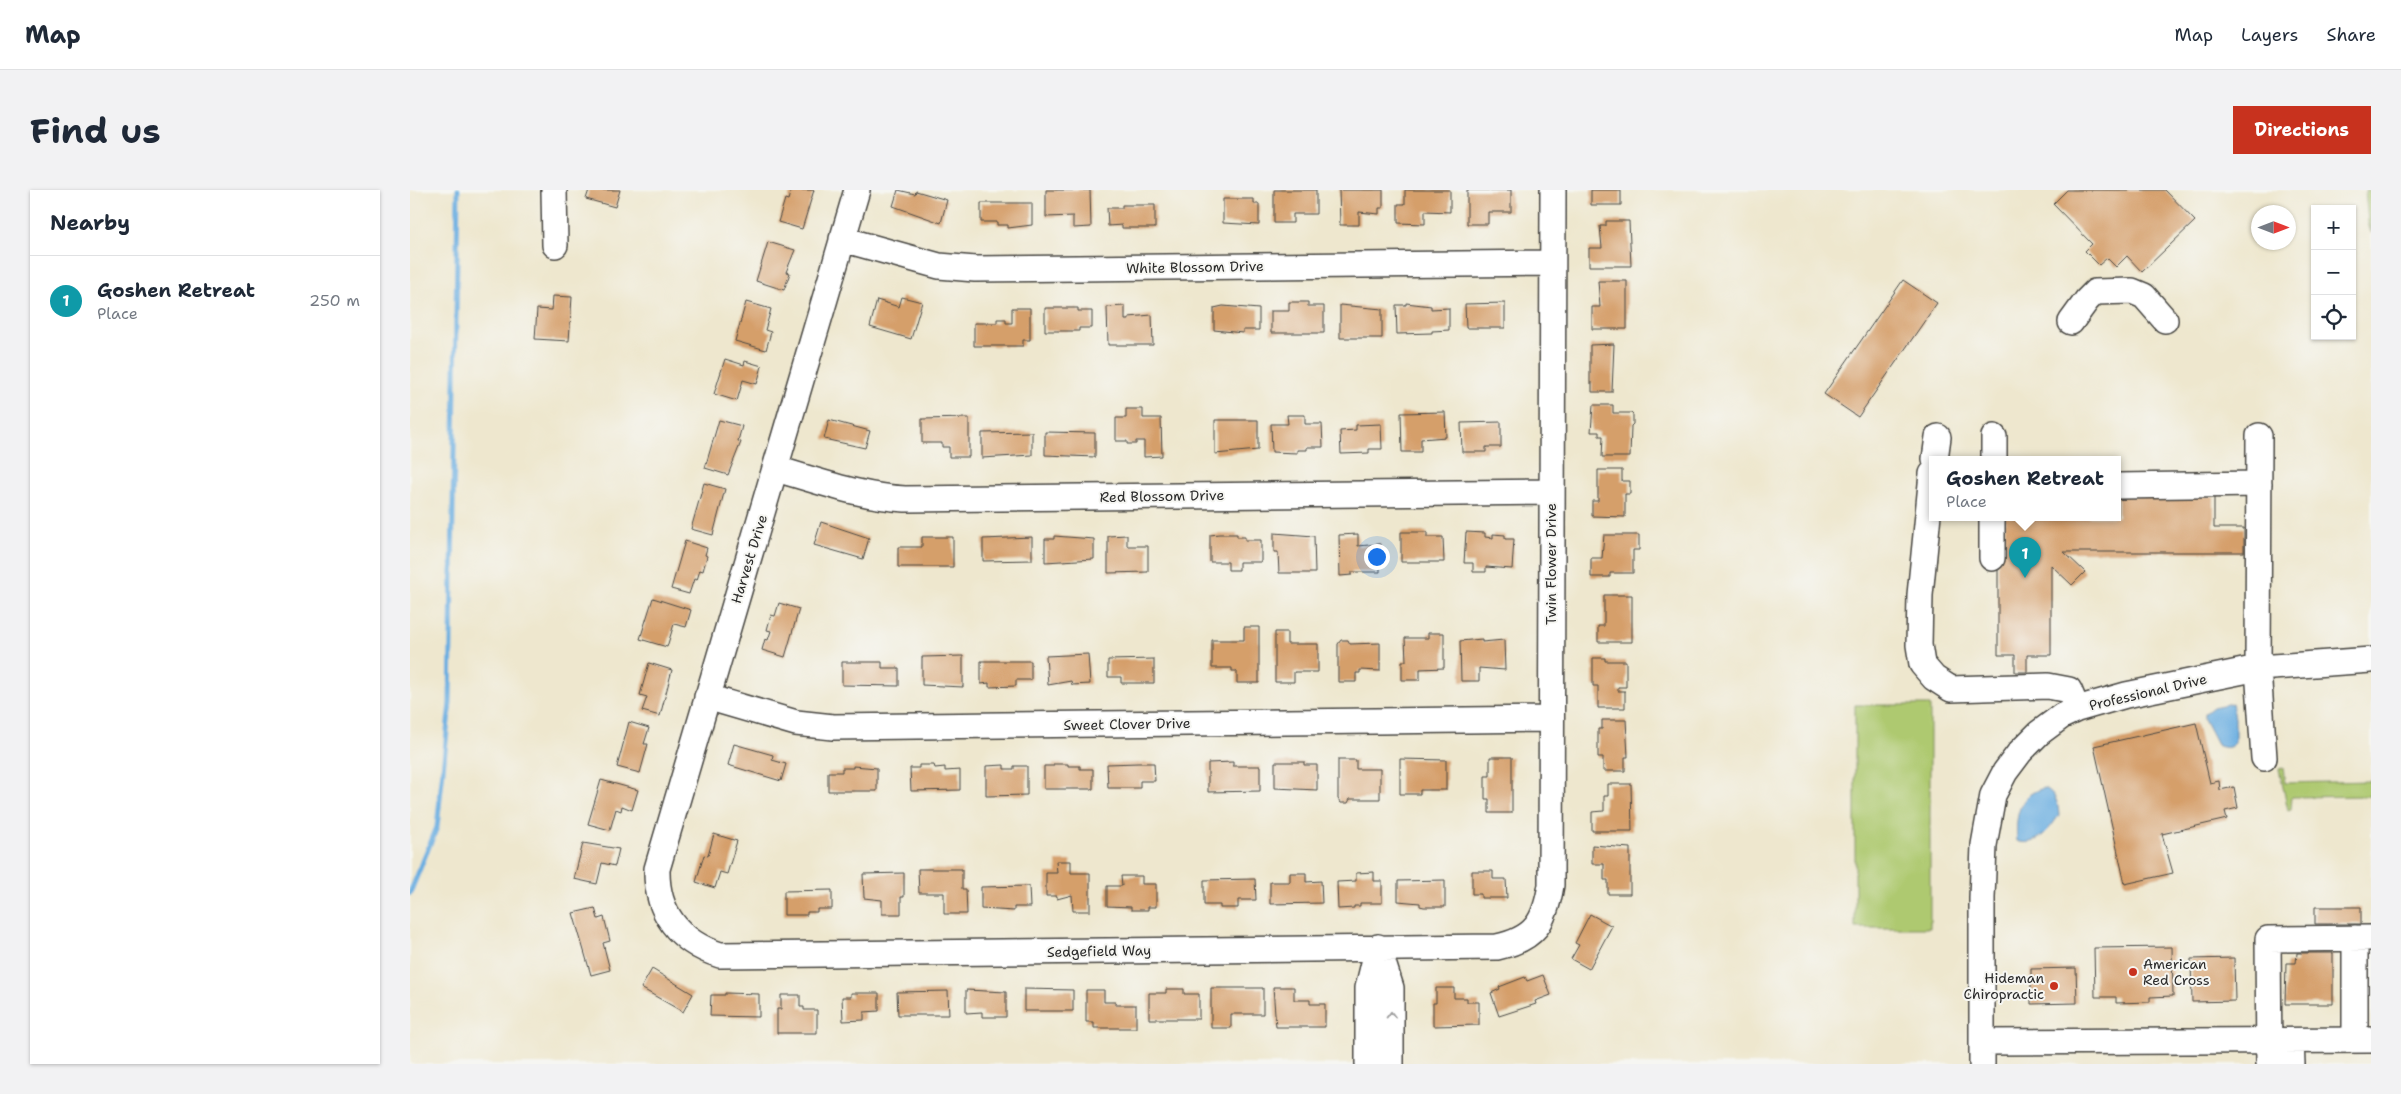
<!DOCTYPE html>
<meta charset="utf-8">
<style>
body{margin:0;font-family:"Shantell Sans",sans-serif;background:#f2f2f3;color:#1f2937}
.controls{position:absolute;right:15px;top:15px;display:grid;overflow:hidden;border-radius:0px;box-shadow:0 1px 4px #0004}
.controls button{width:45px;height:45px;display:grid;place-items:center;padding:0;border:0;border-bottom:1px solid #e0e1e3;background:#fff;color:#1f2937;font:25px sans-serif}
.compass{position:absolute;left:1841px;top:15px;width:45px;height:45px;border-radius:50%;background:#fff;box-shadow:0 1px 4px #0004;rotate:90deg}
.you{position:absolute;left:966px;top:366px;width:18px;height:18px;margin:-12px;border:4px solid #fff;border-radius:50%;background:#1a73e8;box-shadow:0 0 0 8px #1a73e833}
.badge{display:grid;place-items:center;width:32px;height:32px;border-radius:50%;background:#c8321e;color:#fff;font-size:16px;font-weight:700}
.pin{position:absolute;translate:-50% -41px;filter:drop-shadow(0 1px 2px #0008)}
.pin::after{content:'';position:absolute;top:26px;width:18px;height:15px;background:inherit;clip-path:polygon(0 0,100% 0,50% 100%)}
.popup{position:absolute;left:1519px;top:266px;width:192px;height:65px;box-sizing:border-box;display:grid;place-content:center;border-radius:0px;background:#fff;filter:drop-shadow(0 1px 4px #0005);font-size:16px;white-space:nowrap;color:#747a83}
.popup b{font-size:19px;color:#1f2937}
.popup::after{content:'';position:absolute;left:50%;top:100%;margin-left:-10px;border:10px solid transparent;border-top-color:#fff}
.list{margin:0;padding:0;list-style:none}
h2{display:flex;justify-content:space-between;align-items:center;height:65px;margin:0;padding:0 20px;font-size:21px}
h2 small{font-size:16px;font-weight:400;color:#747a83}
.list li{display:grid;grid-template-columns:32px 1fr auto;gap:15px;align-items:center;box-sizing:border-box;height:90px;padding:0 20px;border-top:1px solid #e0e1e3}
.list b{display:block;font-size:19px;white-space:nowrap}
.list p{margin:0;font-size:16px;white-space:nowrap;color:#747a83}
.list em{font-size:16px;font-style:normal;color:#747a83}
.icon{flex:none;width:28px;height:28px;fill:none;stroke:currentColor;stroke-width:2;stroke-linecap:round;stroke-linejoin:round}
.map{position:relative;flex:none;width:1961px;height:874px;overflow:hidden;border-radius:0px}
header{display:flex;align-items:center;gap:30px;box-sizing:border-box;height:70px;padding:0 25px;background:#fff;border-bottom:1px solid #e0e1e3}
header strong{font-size:24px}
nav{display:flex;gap:28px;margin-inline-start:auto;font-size:18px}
.intro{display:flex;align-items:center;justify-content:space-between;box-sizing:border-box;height:120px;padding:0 30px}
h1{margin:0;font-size:35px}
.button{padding:12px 22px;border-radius:0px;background:#c8321e;color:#fff;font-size:18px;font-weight:700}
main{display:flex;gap:30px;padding:0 30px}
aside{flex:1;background:#fff;border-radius:0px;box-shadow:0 1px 4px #0004}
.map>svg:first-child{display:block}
</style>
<header>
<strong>Map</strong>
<nav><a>Map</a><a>Layers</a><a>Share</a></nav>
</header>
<div class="intro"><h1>Find us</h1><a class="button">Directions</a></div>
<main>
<aside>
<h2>Nearby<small></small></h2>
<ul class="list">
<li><span class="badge" style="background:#0f9aa8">1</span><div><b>Goshen Retreat</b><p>Place</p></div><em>250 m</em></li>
</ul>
</aside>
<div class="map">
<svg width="1961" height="874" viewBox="0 0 1961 874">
<rect width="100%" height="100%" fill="#f6f6f2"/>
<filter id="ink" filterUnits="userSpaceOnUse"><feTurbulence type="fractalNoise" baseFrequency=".02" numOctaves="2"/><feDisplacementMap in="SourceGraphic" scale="10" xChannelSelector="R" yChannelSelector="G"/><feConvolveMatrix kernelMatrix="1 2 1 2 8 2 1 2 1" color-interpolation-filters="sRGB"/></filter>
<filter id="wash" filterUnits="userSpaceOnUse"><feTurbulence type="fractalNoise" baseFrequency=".0096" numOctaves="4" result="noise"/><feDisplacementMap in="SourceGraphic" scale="20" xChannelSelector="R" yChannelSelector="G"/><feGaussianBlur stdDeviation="1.12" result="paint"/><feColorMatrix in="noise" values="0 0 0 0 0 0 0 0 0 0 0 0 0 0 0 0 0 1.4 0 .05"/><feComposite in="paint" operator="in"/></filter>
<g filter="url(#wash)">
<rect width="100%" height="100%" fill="#eee7ce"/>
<!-- green -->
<path fill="#aec96f" stroke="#6c7a4d" d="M1955 0H1961V43L1958 33Z
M1445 515H1520V738H1445Z
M1873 578 1875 593 1961 591V606L1882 607 1881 619 1878 620 1869 579Z"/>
<!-- water -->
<path fill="#6cafe1" stroke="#4c6d86" d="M1822 513 1825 528V553C1819 559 1815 558 1808 556L1794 529V524L1803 517Z
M1635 598C1646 604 1648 613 1649 625 1639 640 1626 658 1607 651 1605 628 1608 603 1635 598Z"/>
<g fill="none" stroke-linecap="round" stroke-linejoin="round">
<!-- stream -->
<path stroke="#6cafe1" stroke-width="5" d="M0 703 27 637 40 513 48 0"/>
</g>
<g id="blocks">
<!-- building -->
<path fill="#d59f6a" d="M179 0H210L205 17 176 9Z
M381 0H404L392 39 368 32 375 9 378 10Z
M488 0 505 4 506 1 537 10 531 33 483 16Z
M636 0H680L681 37 663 38V26L636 27Z
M864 0H906V24H883V33H864Z
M929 0H973V18H969V24L949 22V35H930Z
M995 0H1040V22L1015 21V34L988 33V14H995Z
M1057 0H1101V22H1078V34H1057Z
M1181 0H1211V15H1181Z
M1657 0H1755L1785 31 1732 82 1717 66 1706 77 1697 68 1689 75 1675 61 1682 54 1643 14Z
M813 9H844V14H849V35L813 33Z
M571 13H622V35L598 38V35H587V32H571Z
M712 15H745V38H712V35L698 36 697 18H712Z
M1196 31H1219L1221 76H1179V58H1192L1190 36H1196Z
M358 52 385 60 376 82 380 83 374 100 346 91Z
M1493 90 1527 113 1448 227 1414 204Z
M1188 91H1217V139H1182V117H1190Z
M143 106 162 107 159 151 125 149 127 119 142 120Z
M492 107 512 112 501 149 460 137 467 110 489 117Z
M336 112 361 119 355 140 361 142 356 160 325 151Z
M879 112H898V116H914V143H861V121H879Z
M996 113 1021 116V119L1039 118V140L1022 141V143L987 144 986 115H996Z
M1095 113V138H1056L1055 114Z
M930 115 972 119V148H930Z
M715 116V130H719V127L742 125 743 155H698L697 117Z
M813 116 849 119V140H833V143L804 140V118Z
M602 118H620V150H613V156H564V133H587V129H596V133H602Z
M635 118H668V121H682V138H669V141H635Z
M1204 154 1202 202H1182V193H1180V155Z
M315 169 334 175 335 171 352 176 347 194 333 190 327 211 304 204Z
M1183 215H1203V223H1221L1223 225V234L1221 236 1220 267H1192L1193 246H1189V242H1181Z
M716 219H733V228H751L752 266 734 267V251H726V254H717V251H706V228H716Z
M1035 222 1036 247 1011 249V262H992L991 223Z
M877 225H895V234H912L913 257H897V260H887V263L862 262 861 234H878Z
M559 228V267H539V257H532V253H512V229Z
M309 230 332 236 328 251 331 252 318 285 295 278Z
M419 230 460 241 455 258 414 249Z
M805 230H848V260L805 264Z
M1091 232V257H1076V262H1052L1051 233Z
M971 234 972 259H959V263L931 264 930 241 946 240V235Z
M622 242V265L572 268V243Z
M635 242 685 243V267L635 265Z
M1188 280H1212V291H1220V304H1215V327L1182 326V311H1188Z
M294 293 315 299 303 345 281 339Z
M1708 306H1804V338H1834V362H1654L1675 382 1662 395 1641 375V465H1617V482H1605V465H1588V359H1595V327H1708Z
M411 332 459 348 453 369 404 355Z
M991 342H1017V347H1033L1034 372H991Z
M1056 342 1075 343V347L1083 348V344L1095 345V349H1104L1102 379 1076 377V382H1063V373H1054Z
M864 343 904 346 905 383H869L868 362H864Z
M809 344H827V347H835V350H851V372H829V380H818V372H800V345Z
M948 344V356L970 354V382H942V385L930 386 929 345Z
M717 345V356H738V382L698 383V346Z
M1194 345H1229V360H1223V383H1200V387H1181V368H1192Z
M644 346 684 349V369L635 372V349H644Z
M512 347H543V377H488V357H512Z
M622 347V370L573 371V349Z
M275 351 297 358 295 365 297 366 293 381 290 380 287 390 284 389 279 404 261 399Z
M1194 405H1222V452H1188V436H1194Z
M243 408 281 420 276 437 264 434 257 457 230 449Z
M369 413 389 419 375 467 352 460 355 449 358 450 361 441 357 440 361 425 365 426Z
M834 437H849V493H827V481H822V478H802V450H834Z
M865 442H877V454H908V482H884V492H865Z
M1018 443H1034V478L1010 479V490H992V471H996L995 448H1018Z
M1072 449V452L1094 450 1095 480 1069 478V491H1051L1050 451Z
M931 450H938L940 454 970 453V481L950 480V483H946V492H928V454Z
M678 464 680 494 662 495 661 491 638 495 636 466Z
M553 466V497L512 495V467Z
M1183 468H1195V471H1216V497H1208V501H1215V518H1188V496H1183Z
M744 469V493H711V487H698V470Z
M571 471H621V490H606V496L579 497V493L571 494Z
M432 472H472V478H489V496L432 495Z
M239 473 262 480 250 526 232 521 237 507 230 505Z
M1192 530H1216L1218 567H1215V581H1193V567H1188V539H1192Z
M219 532 239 538 234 554H238L230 583 207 577Z
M1786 533 1800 593 1809 591 1810 600 1824 597 1828 618 1815 621 1817 629 1752 644 1763 683 1715 694 1684 556Z
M324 554 363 565 362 570 376 574 371 591 318 575Z
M1080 567H1102V623H1079V609H1075V586H1080Z
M990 569 1036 570V600H1010V604H990Z
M928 570H946V579H970V609H940L938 613H931L928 609Z
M823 572V576H850V601L798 602V573Z
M865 572H894V575H907V600L865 598Z
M728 573H744L745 591H730V598H698L697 574Z
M643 574H658V576H670V579H683V599H634V576H643Z
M509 575H524L525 578 535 577V581L550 580V600L501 601 500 578H509Z
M594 575V579H604V576H617V605L576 606V576Z
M443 576 467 578V601H418V582H432V578H443Z
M191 590 228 600 222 620 212 616 211 621 206 619 200 640 178 634Z
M1198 594H1221L1222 641H1182V622L1194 621V606H1198Z
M304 644 327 651 317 684 310 682 305 698 286 692 294 665 298 666Z
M173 653 209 659 205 676 192 673 187 694 164 689Z
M1182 655 1220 658V704H1198V690H1194V674H1182Z
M646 671H661V683H680V721H663L662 705 647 709V706H636V683H647Z
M508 679H552V699H556L557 724H534V703H509Z
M1062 681H1083V689H1096L1097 708H1071V704H1062Z
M964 682V691H972V713H950V716H944V718L928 719 927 692 946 691V683Z
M494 683V707H491V724H472V710L454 708 453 684Z
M880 683H896V692L911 691 912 713 860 714V692H880Z
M711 686H732V694H746V717H738V720H721V717L697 716V696H712Z
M845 689 846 710H828V718H810V715H794V690Z
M1035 690V717H1014L1010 716V713L988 711V691Z
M619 696 620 717H604V721L571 719V697Z
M422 700V719H407V722H397V725H374V701Z
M1905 717H1951V734H1905Z
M185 718 188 729 194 727 200 751 193 753 200 780 181 785 163 723Z
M1180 724 1202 736 1179 779 1161 769 1169 755 1165 753Z
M1762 757 1763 806 1740 807V812L1706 813V807H1685L1684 758Z
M1887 763H1923V814H1875L1876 773H1886Z
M1824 768 1825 811 1782 812 1781 769Z
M1666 778 1667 813 1621 814V779Z
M242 779 283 804 273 822 231 798Z
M1133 785 1141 805 1125 811 1126 814 1089 826 1081 803 1090 799 1089 797 1115 787 1117 791Z
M863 797H884V810H900V814H915V837H866Z
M801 798H853V824H821V838H801Z
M1026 798H1044V808H1057V812H1069V835L1023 836V813H1026Z
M614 799 663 800V821H614Z
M756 799H774V804H789V829H739V803H756Z
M556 800 596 802V827H572V822L556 823Z
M676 800H694V812H706V815H726V838H684V832H676Z
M538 801 539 825H488L487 802Z
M315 803 349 804V827L300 826 301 805H315Z
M441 803H469V821L454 822V830L433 831 432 807H441Z
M371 805H390V817H394V820H407V843H367V819H371Z"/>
</g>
</g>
<g filter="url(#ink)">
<use href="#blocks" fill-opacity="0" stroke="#484743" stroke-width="1"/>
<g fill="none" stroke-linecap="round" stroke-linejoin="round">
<!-- minor casing -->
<g stroke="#484743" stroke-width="28">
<path id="minor" d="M144 0 145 55
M447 0 247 679C246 722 269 752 310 765L1087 757C1125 749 1135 732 1141 695L1143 0
M432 49 529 76 565 79 1142 73
M1661 132 1677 110 1685 102 1722 101 1734 106 1755 130
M1849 246 1848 478 1854 568
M1525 269 1528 247
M1584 269V247
M366 279C409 291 451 307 495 309L1141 302
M1522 284 1510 405 1509 455 1512 474 1524 488 1541 499 1638 496 1659 500 1667 519
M1708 296 1849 294
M1582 368V327
M297 507 386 533 423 537 1141 529
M1945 748V850
M968 757 981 798V874
M1881 851 1882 874
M1572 852 1961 850
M958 874V798L968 757
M1572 874V708L1574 655 1583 605 1595 582 1610 562 1629 543 1652 526 1667 519 1716 505 1848 478 1961 470
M1859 874 1858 749 1961 748"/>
</g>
<!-- minor -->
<use href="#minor" stroke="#fff" stroke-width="25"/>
</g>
<!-- one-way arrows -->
<defs><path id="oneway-chevron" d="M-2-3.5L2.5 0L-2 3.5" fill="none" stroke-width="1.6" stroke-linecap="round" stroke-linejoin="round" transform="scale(1.25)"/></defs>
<use stroke="#a0a0a0" href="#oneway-chevron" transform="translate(981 825) rotate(-90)"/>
</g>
<!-- markers -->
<g fill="#c8321e" stroke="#f6f6f2" stroke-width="2">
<circle cx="1723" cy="782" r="5"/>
<circle cx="1644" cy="796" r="5"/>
</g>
<g text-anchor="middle" stroke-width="4" stroke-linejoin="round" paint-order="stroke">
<!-- street labels -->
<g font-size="14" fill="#2b2b2b" stroke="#f6f6f2">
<text transform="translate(785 77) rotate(-1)" y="5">White Blossom Drive</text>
<text transform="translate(752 306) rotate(-1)" y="5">Red Blossom Drive</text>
<text transform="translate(339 369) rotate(-73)" y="5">Harvest Drive</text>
<text transform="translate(1141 374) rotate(-90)" y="5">Twin Flower Drive</text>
<text transform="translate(1738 502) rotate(-13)" y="5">Professional Drive</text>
<text transform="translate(717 534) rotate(-1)" y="5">Sweet Clover Drive</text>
<text transform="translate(689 761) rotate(-1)" y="5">Sedgefield Way</text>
</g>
<!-- poi labels -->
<g font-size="14" fill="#2b2b2b" stroke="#f6f6f2" text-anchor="start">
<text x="1733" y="779">American<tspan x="1733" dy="16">Red Cross</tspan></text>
<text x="1634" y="793" text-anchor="end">Hideman<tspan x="1634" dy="16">Chiropractic</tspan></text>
</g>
</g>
</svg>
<div class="controls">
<button>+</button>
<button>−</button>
<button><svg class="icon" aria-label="locate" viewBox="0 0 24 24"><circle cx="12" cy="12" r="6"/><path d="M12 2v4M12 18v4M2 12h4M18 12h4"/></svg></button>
</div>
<svg class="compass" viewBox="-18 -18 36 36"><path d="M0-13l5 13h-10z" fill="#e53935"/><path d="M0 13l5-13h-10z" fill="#747a83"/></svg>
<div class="you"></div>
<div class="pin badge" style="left:1615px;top:388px;background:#0f9aa8">1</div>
<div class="popup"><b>Goshen Retreat</b>Place</div>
</div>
</main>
